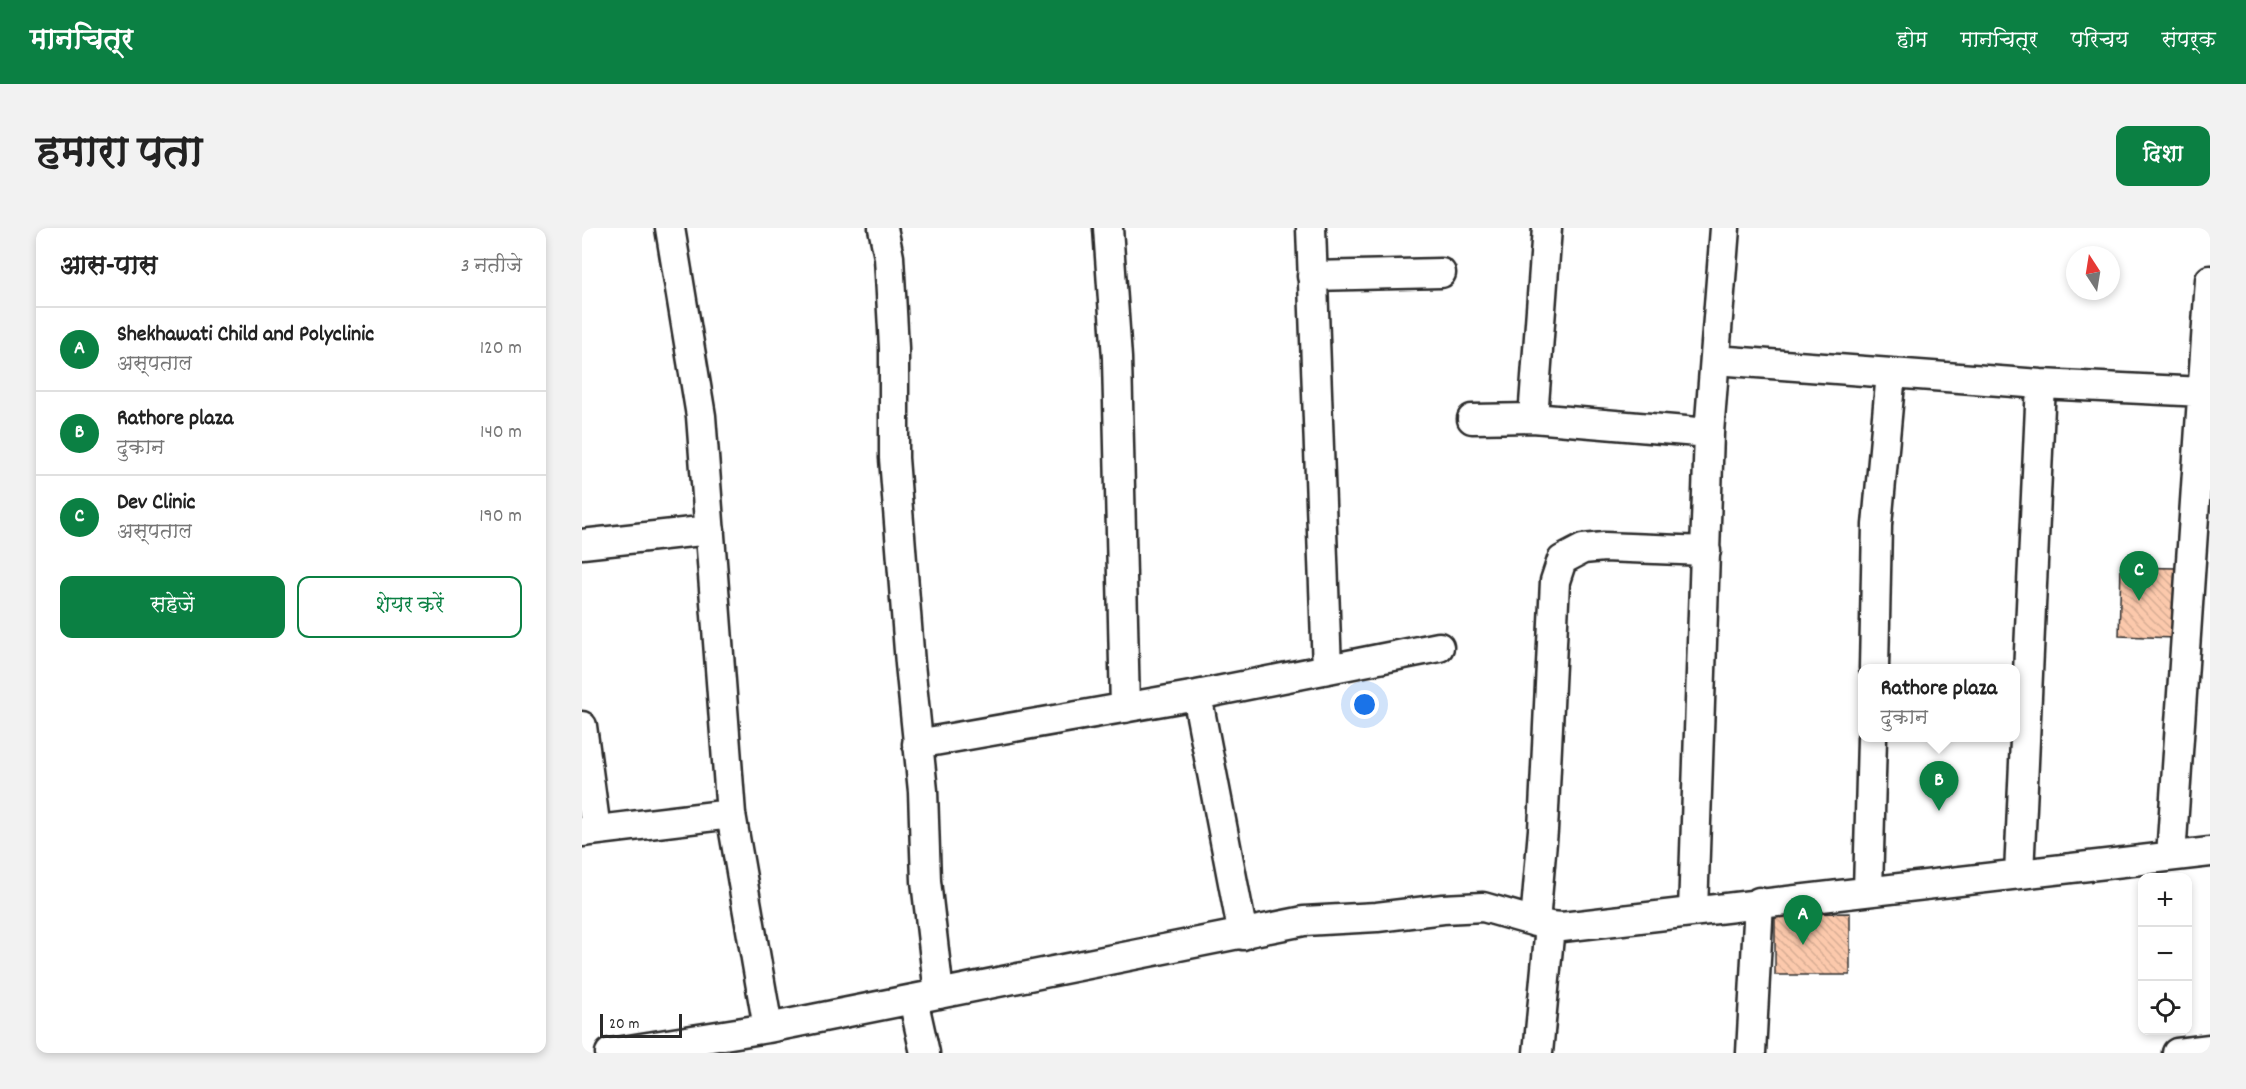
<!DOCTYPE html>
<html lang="hi">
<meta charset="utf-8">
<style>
body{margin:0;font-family:Dekko,"Playpen Sans Deva",sans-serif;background:#f2f2f2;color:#222}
.controls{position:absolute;right:18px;bottom:18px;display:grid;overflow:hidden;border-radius:12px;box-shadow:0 3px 9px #0003}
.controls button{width:54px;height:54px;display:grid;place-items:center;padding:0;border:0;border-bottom:2px solid #e0e0e0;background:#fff;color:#222;font:30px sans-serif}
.compass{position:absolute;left:1484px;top:18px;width:54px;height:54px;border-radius:50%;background:#fff;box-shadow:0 3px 9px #0003;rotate:348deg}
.scale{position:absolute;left:18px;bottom:15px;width:82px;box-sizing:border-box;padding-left:6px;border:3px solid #2b2b2b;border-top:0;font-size:16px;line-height:21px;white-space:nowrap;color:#2b2b2b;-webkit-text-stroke:4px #fff;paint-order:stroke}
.you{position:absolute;left:783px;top:477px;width:21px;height:21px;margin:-15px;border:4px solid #fff;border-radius:50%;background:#1a73e8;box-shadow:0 0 0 9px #1a73e833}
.badge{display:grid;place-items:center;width:39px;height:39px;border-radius:50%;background:#0b8043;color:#fff;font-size:20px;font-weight:700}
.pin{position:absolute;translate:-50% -50px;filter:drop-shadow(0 2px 3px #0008)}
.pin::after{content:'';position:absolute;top:32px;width:21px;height:18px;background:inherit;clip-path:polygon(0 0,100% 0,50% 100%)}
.popup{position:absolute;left:1276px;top:436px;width:162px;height:78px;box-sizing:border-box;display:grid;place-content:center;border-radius:12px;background:#fff;filter:drop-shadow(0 2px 4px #0005);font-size:20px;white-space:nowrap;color:#767676}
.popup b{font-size:22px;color:#222}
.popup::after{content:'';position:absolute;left:50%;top:100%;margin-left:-12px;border:12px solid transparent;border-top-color:#fff}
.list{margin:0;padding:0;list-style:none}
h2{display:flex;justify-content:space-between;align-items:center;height:78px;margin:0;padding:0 24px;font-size:26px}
h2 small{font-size:20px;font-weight:400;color:#767676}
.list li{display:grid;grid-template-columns:39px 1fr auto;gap:18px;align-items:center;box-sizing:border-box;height:84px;padding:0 24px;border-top:2px solid #e0e0e0}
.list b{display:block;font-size:22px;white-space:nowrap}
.list p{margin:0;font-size:20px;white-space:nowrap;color:#767676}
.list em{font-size:20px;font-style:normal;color:#767676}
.actions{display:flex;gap:12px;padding:18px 24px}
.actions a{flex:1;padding:14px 0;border:2px solid #0b8043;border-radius:12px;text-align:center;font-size:21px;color:#0b8043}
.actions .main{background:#0b8043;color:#fff}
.icon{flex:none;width:33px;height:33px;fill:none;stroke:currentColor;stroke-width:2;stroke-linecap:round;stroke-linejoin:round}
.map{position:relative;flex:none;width:1628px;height:825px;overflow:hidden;border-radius:12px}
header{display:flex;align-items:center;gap:36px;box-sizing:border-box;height:84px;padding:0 30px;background:#0b8043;color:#fff}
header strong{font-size:28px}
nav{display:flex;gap:33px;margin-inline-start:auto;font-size:21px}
.intro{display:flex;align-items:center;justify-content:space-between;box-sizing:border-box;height:144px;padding:0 36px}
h1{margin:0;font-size:42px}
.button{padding:15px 27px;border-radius:12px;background:#0b8043;color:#fff;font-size:21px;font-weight:700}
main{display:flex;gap:36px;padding:0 36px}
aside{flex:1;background:#fff;border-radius:12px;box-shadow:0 3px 9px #0003}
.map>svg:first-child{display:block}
</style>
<header>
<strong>मानचित्र</strong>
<nav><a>होम</a><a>मानचित्र</a><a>परिचय</a><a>संपर्क</a></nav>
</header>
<div class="intro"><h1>हमारा पता</h1><a class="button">दिशा</a></div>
<main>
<aside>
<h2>आस-पास<small>3 नतीजे</small></h2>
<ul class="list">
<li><span class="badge">A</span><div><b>Shekhawati Child and Polyclinic</b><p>अस्पताल</p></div><em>120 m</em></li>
<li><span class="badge">B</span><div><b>Rathore plaza</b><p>दुकान</p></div><em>140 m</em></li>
<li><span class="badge">C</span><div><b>Dev Clinic</b><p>अस्पताल</p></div><em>190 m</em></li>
</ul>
<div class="actions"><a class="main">सहेजें</a><a>शेयर करें</a></div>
</aside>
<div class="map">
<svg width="1628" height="825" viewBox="0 0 1628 825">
<defs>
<pattern id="building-back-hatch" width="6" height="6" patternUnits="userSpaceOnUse" patternTransform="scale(1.5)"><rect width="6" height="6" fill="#fcc9ac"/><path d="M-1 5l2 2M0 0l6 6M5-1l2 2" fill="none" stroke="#d8ad94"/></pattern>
</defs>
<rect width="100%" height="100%" fill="#fff"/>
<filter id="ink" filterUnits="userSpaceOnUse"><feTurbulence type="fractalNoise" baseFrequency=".0167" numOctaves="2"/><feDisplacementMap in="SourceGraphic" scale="12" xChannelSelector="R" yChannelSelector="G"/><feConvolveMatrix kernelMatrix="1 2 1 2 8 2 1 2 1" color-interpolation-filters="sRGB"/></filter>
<g filter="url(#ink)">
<!-- building -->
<path fill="url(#building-back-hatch)" stroke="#2b2b2b" stroke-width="1.5" d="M1539 339 1595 340 1593 410 1537 408Z
M1268 685V747H1193V686Z"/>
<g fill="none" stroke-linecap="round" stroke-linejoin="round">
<!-- minor casing -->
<g stroke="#2b2b2b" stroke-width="33">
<path id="minor" d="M88 0 119 188 149 586 186 800
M301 0 307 29 312 120V230L328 436 341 563 344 653 357 766
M526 0 535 130 543 480
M729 0 745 441
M730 48 859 45
M1133 132 1459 156 1621 164
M951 190 965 0
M890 191 951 190 1127 205 1143 0
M0 316 128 302
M1292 440 1295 297 1309 145
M615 467 661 707
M0 498 14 602
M335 516 615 467 857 419
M0 604 149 586
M1589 628 1628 52
M1437 646 1459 156
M1286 663 1290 510
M1111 683 1127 205
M953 694 961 602 973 353 980 332 1001 321 1022 319 1124 323
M331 771 343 825
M28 825 186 800 722 693 795 689 861 681 901 679 968 698 980 699 1628 624
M956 825 968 698
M1169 825 1177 674
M1595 825 1628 821"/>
</g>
<!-- minor -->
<use href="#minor" stroke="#fff" stroke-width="28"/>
</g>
</g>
</svg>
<div class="controls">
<button>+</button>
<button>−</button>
<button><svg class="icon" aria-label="locate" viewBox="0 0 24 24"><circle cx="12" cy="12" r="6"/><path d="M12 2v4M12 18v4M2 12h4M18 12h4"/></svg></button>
</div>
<svg class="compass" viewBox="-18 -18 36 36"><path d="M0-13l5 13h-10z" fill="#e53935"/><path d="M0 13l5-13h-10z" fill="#767676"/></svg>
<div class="scale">20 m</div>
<div class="you"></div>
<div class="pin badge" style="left:1221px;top:717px">A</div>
<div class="pin badge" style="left:1357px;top:583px">B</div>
<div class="popup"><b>Rathore plaza</b>दुकान</div>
<div class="pin badge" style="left:1557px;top:373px">C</div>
</div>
</main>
